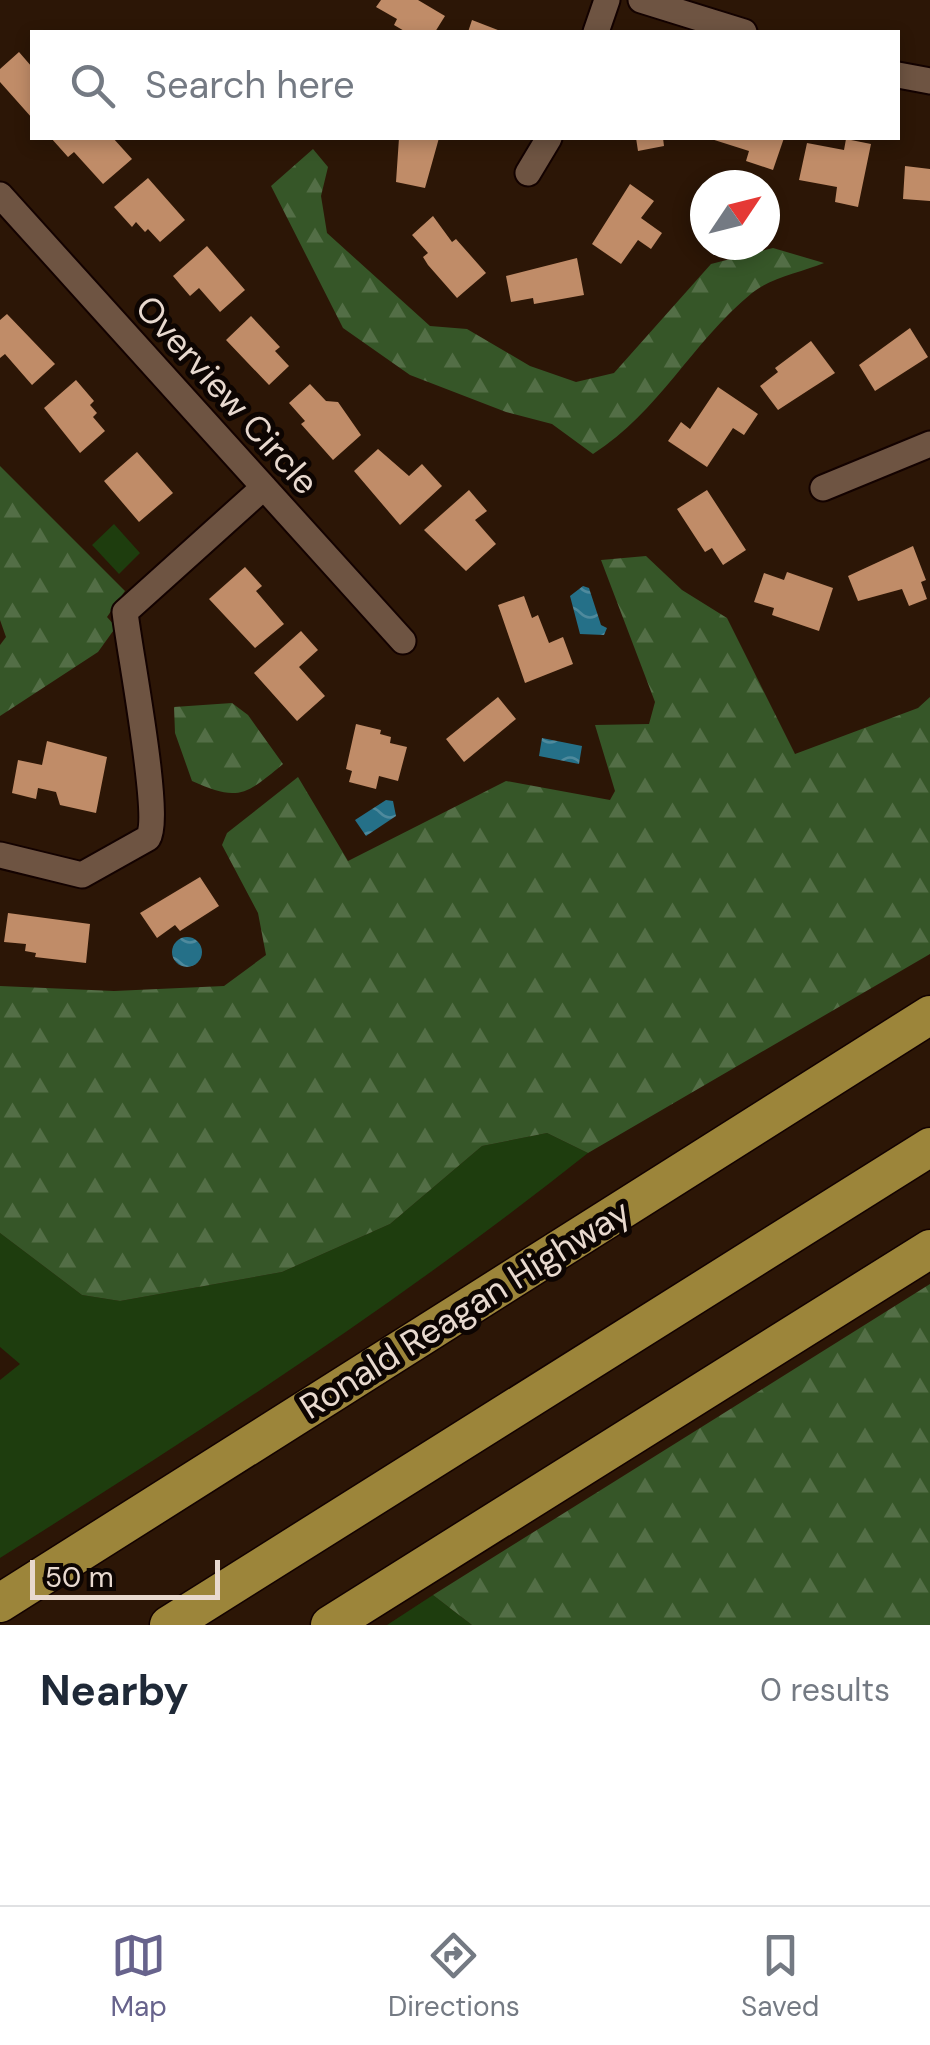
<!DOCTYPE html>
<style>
body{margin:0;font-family:"DM Sans",sans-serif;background:#f6f6f7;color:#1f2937}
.compass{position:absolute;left:690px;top:170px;width:90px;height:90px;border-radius:50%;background:#fff;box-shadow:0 5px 15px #0003;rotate:55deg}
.scale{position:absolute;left:30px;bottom:25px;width:190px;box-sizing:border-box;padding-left:10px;border:5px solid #e8d9cf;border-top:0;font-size:28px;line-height:35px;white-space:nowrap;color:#e8d9cf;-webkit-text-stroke:8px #0d0502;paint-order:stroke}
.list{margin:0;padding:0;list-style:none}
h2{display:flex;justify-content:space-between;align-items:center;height:130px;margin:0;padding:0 40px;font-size:42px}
h2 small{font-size:32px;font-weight:400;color:#747a83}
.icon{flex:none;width:55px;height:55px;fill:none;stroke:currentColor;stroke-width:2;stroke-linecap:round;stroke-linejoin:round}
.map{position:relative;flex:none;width:930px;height:1625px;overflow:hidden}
.search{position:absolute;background:#fff;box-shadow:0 5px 15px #0003;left:30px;right:30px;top:30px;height:110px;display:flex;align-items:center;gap:25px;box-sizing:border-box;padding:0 35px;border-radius:0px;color:#747a83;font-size:38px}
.sheet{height:280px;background:#fff}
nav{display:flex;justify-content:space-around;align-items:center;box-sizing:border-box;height:140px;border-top:2px solid #e0e1e3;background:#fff;font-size:28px;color:#747a83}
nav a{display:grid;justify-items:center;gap:5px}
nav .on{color:#67638c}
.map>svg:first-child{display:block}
</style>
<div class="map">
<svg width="930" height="1625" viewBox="0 0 930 1625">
<defs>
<pattern id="forest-firs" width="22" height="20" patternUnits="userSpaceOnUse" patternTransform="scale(2.5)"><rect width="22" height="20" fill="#365628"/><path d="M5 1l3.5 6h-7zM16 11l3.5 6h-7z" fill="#536e46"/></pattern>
<pattern id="water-waves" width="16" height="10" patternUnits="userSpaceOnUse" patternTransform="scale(2.5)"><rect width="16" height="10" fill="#257088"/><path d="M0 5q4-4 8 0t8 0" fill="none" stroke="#4f8a9d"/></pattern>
</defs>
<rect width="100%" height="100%" fill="#2c1606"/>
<!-- green -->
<path fill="#1e3d0e" d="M114 524 140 553 119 574 92 545Z
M547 1133 588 1153C401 1302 201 1431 0 1558V1380L20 1364 0 1347V1233L82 1295 120 1301 282 1272 390 1224 482 1146Z
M433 1595 472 1625H387Z"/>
<!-- forest -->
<path fill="url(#forest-firs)" d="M313 149 328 167 321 196 327 233 430 326 467 329 530 366 576 382 614 373 711 264 773 248 824 263C802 272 770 278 752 293 692 342 659 412 593 454L552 424 506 412 410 375 343 328 271 186Z
M0 466 125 591 107 617 116 627 98 652 0 716V645L6 637 0 620Z
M646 556 682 590 727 618 795 754 918 708 930 697V954L588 1153 547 1133 482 1146 390 1224 282 1272 120 1301 82 1295 0 1233V986L114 991 224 986 266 955 258 913 222 845 227 833 298 777 348 861 506 781 610 800 615 791 595 725 649 724 655 702 601 560Z
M232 703 248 715 283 764C246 795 238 802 192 781L175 733 174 707Z
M930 1284V1625H472L433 1595Z"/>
<!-- water -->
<path fill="url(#water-waves)" d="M583 586 589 588 601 625 607 628 604 635 580 634 570 596Z
M542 738 582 746 579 764 539 756Z
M386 800 393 801 396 816 366 836 355 820Z
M172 952a15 15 0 1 1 30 0a15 15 0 1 1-30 0Z"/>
<!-- building -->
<path fill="#c08c68" d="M381 0H418L445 16 435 32H406L394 25 397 19 376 7Z
M472 20 503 32H468Z
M19 52 32 67V118L0 82V69Z
M51 138H113L132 159 103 184 74 152 68 157Z
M399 138H439L425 188 396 182Z
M636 138H663L664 146 638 151Z
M708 138H784L773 170 746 161 749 151Z
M846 139 871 144 858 207 835 202 837 187 799 180 807 143 844 150Z
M905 166 930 169V201L903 199Z
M148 178 185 220 160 242 148 229 145 232 136 222 132 227 114 207Z
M630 184 654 201 641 218 662 233 651 249 638 240 621 264 592 244Z
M433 216 452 242 456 239 486 273 457 298 428 265 423 257 428 253 412 235Z
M207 246 245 290 220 312 199 288 190 296 173 276Z
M577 258 584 295 534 304 533 298 511 302 506 276Z
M7 314 55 364 32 385 5 354 0 358V320Z
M251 316 280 347 275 351 289 366 269 385 226 340Z
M910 328 928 357 875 391 859 365Z
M811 341 835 373 778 410 760 386 778 372 775 368Z
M76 380 94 401 90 405 97 413 93 417 105 431 80 453 44 408Z
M310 384 326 401 338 402 361 435 333 460 301 424 305 421 289 403Z
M718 387 758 414 744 435 733 428 707 467 668 441 681 422 690 429Z
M378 449 409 476 422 464 442 486 400 525 354 471Z
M137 452 173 493 139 522 104 481Z
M469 490 487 511 475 520 496 544 466 571 424 530Z
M707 490 746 550 723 565 712 548 705 552 677 509Z
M913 546 926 580 921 582 927 599 909 606 902 589 858 601 848 576Z
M245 567 262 586 256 591 284 624 255 648 209 599Z
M787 572 833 588 819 631 772 615 774 608 754 602 764 573 784 580Z
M524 596 532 618 538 615 549 643 563 637 573 664 525 683 498 605Z
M301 631 318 650 299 667 325 696 297 721 254 673Z
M498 697 516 719 464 762 446 739Z
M356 724 381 730 380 734 391 737 390 743 407 747 398 781 379 776 376 789 349 782 352 771 346 769Z
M47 741 107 757 96 813 60 805 56 792 38 788 36 799 12 793 18 760 42 765Z
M200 877 219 906 180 931 175 925 157 938 140 913Z
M8 913 90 924 86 963 35 957 36 953 25 951 26 944 4 942Z"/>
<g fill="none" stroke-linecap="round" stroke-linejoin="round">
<!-- minor casing -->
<g stroke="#130200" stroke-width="29">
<path id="minor" d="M641 0 744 32
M596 32 607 0
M898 75 930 81
M528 173 549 138
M0 195 403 641
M823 488 930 444
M0 855 82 875 148 838C162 816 129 650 125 612L264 487"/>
</g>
<!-- highway casing -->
<g stroke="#130200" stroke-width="41">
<path id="highway" d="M0 1603 930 1015
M169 1625 930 1147
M330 1625 930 1249"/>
</g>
<!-- minor -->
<use href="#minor" stroke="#6e5442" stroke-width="25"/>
<!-- highway -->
<use href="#highway" stroke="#9c853a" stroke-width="38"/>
</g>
<g text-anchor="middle" stroke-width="10" stroke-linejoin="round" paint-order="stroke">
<!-- street labels -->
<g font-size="35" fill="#e8d9cf" stroke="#0d0502">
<text transform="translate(227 395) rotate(48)" y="12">Overview Circle</text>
<text transform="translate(465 1309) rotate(-32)" y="12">Ronald Reagan Highway</text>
</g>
</g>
</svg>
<svg class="compass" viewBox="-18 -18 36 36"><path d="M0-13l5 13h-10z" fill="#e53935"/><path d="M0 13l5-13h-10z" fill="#747a83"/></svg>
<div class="scale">50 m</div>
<div class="search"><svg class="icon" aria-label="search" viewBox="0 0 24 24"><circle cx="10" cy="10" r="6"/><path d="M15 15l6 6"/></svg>Search here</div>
</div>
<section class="sheet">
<h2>Nearby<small>0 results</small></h2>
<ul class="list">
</ul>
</section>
<nav>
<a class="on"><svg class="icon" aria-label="map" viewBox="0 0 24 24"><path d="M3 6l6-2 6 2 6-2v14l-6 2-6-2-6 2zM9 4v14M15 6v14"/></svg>Map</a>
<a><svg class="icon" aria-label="directions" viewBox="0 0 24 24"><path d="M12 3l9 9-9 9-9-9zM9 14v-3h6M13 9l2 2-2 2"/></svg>Directions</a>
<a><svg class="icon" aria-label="saved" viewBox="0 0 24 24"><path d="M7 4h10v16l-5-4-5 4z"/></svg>Saved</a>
</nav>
